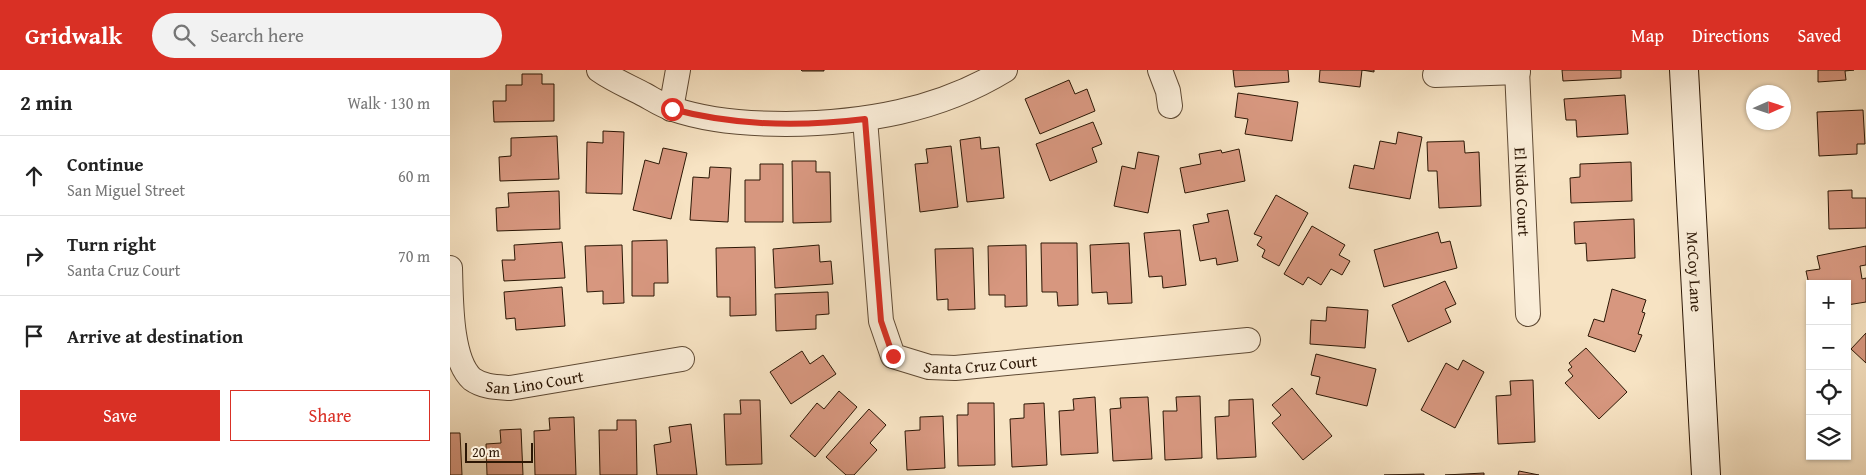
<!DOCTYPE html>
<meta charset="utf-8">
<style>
body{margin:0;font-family:"Gentium Book Plus",serif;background:#f2f2f2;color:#222}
.controls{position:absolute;right:15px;bottom:15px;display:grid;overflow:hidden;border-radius:0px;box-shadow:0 1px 4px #0004}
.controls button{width:45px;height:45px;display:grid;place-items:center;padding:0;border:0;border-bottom:1px solid #e0e0e0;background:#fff;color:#222;font:25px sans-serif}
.compass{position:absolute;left:1296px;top:15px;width:45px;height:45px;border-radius:50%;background:#fff;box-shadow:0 1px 4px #0004;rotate:87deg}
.scale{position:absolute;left:15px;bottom:12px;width:68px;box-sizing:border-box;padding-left:5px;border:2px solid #2c1705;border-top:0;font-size:14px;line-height:18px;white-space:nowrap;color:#2c1705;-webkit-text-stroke:4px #faedd8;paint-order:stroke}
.stop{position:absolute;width:15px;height:15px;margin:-11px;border:4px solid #d93025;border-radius:50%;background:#fff}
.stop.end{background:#d93025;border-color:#fff;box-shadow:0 1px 5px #0008}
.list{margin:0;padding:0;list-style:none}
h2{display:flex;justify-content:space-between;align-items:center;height:65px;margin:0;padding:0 20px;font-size:21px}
h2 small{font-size:16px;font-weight:400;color:#767676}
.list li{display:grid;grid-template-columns:32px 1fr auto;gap:15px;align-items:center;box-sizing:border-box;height:80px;padding:0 20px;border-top:1px solid #e0e0e0}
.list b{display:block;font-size:19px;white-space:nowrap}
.list p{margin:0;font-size:16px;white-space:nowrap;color:#767676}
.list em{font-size:16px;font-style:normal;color:#767676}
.actions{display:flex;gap:10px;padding:15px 20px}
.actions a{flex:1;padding:11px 0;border:1px solid #d93025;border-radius:0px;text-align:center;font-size:18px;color:#d93025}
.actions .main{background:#d93025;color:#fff}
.icon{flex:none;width:28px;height:28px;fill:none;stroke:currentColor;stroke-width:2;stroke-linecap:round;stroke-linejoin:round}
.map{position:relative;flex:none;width:1416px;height:405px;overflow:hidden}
header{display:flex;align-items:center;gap:30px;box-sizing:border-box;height:70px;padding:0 25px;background:#d93025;color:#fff}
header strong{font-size:24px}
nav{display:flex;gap:28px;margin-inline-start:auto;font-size:18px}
.search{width:350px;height:45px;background:#f2f2f2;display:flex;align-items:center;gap:12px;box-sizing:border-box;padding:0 18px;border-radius:28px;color:#767676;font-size:19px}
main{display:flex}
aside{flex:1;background:#fff}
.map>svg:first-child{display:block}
</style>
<header>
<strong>Gridwalk</strong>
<div class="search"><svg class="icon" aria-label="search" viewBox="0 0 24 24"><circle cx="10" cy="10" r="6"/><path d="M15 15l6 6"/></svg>Search here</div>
<nav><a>Map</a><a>Directions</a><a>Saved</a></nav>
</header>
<main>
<aside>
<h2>2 min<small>Walk · 130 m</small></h2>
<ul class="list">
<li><svg class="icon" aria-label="ahead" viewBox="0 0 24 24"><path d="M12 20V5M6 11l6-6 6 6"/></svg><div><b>Continue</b><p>San Miguel Street</p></div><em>60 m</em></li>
<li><svg class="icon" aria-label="right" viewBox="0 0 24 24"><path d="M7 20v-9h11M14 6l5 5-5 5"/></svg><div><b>Turn right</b><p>Santa Cruz Court</p></div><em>70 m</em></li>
<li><svg class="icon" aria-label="arrive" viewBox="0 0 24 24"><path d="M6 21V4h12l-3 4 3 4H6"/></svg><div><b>Arrive at destination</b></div></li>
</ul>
<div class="actions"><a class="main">Save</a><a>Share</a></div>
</aside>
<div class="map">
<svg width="1416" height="405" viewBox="0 0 1416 405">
<rect width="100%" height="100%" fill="#f7e3c3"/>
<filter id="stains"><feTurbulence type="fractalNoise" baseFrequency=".004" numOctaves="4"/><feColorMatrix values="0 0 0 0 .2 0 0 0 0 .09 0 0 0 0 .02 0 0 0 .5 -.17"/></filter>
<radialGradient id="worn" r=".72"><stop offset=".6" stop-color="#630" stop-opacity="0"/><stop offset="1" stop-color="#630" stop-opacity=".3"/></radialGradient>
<!-- building -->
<path fill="#d7977f" stroke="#2c1705" d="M351 0H374V1H352Z
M783 0H838L839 12 785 17Z
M870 0H924V2L912 0 910 17 869 12Z
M1112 0H1171V8L1113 11Z
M1368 0H1404L1395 1 1396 10 1368 12Z
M72 4H92V14H104V51L44 52 43 31H56V15H72Z
M619 10 625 24 637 19 645 41 590 64 575 29Z
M788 23 848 32 842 71 795 64 798 49 785 47Z
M1175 25 1178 64 1127 67 1126 50H1116L1114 29Z
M1413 40 1415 74H1407V84L1369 86 1367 42Z
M643 52 652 74 642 78 647 92 600 111 586 74Z
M153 61 174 62 172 124 136 123 137 72 153 73Z
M948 62 972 67 960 129 899 118 904 95 924 99 930 71 946 74Z
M107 66 109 109 50 111 49 87 61 86V68Z
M530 67 531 79 549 77 554 128 517 132 510 70Z
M1014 71 1015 83 1029 82 1031 136 989 138 987 101H978L977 72Z
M501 76 508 137 470 142 465 94 478 93 476 79Z
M213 78 237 83 221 149 183 140 195 90 209 94Z
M789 79 795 111 735 123 730 98 751 94 749 84 771 80 772 83Z
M688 82 709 86 698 143 664 136 672 96 685 99Z
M342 91H366V102H380L381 152 343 153Z
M1181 92 1182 131 1121 133 1120 108 1130 107V94Z
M310 94H333V152H295V110H310Z
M260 97 281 98 278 152 240 150 243 107 259 108Z
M1402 120V128H1416V158L1379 159 1378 121Z
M109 121 110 159 47 161 46 138 59 137 58 123Z
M826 125 858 143 829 196 812 187 815 180 807 175 812 167 804 164Z
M778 140 788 191 767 195 766 188 750 191 743 155 759 152 757 144Z
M1184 149 1185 188 1137 191 1136 173 1125 174 1124 152Z
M862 156 895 175 889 185 900 191 892 205 881 199 871 215 858 207 853 215 834 204Z
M730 160 736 215 713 218 712 206 699 207 694 163Z
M988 162 991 173 1000 171 1007 198 934 217 924 180Z
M217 170 218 213H204V226H182V171Z
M112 172 115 208 54 211 52 190H65L64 175Z
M591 173H627L628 235 608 236 607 222H592Z
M679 173 682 233 658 234 657 222 642 223 640 175Z
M172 175 174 233 153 234V221L137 222 135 176Z
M369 175 370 192 381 191 383 214 325 218 323 179Z
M576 175 577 236 555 237V225H539L538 176Z
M1416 176V195L1410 196 1412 209 1416 208V232L1397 235V214H1360V219L1356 201 1370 199 1367 186Z
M305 177 306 245 280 246V227H267L266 178Z
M523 178 525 239 498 240V229L487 230 485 179Z
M995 211 1006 234 995 239 1001 252 958 272 942 235Z
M112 217 115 256 66 260 65 248 56 249 54 222Z
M1162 219 1196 230 1192 242 1195 243 1188 264 1192 265 1185 282 1138 266 1144 249 1154 252Z
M378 222 379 244 366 245V259L326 261 325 224Z
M877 237 918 240 915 278 860 274 861 250 876 251Z
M1416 263V293L1401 279Z
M1136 278 1177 322 1149 349 1115 313 1123 306 1118 300 1122 297 1119 293Z
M352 281 360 294 373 285 386 304 341 334 320 302Z
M866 284 926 299 917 336 866 324 870 307 861 305Z
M1013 290 1034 302 1005 358 971 340 996 293 1008 300Z
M1083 310 1085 372 1048 374 1046 326 1061 325 1060 311Z
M842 318 882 366 853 390 822 353 831 345 822 335Z
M389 321 407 337 365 387 340 366 367 333 374 339Z
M750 326 752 388 715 390 713 341H727L726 327Z
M645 327 648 383 611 385 609 341 624 340 623 329Z
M698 327 702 389 663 391 660 339 671 338 670 328Z
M803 329 806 387 767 389 765 347 779 346V330Z
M290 330H310L312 394 276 395 274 344H291Z
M518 333H544L545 395 508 396 507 345H518Z
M594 333 597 395 562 397 560 349 574 348V334Z
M419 339 436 355 420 373 427 380 404 405H396L376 387Z
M493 346 495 398 457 400 455 361 470 360V347Z
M124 347 126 405H85L84 361 100 360 99 348Z
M167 350H186L187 405H150L149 360H167Z
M241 354 247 405H207L204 375 221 372 219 357Z
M71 359 73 405H37L36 374 51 373 50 360Z
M0 363H10L12 405H0Z
M1069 401 1089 405H1068Z
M1034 403V405H995Z
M974 404V405H934Z"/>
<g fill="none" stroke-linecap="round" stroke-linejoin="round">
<!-- street casing -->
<g stroke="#5f4a34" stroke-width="26">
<g id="street">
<path d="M149 0C163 10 180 17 195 25 204 30 213 36 223 39 258 51 298 54 336 54 413 53 488 41 555 0"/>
<path d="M710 0 718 21 720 36"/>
<path id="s1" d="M1067 0 1078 244"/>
<path d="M985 5 1068 2"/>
<path d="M221 39 228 0"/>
<path id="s2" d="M415 49 431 251 443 286 479 297 505 298 798 270"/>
<path id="s3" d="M0 198C1 229 0 289 22 309 33 317 47 317 60 318L232 289"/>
</g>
</g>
<!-- secondary casing -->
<g stroke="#2c1705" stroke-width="30">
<g id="secondary">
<path id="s4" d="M1234 0 1256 405"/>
</g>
</g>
<!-- street -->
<use href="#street" stroke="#faedd8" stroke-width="24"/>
<!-- secondary -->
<use href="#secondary" stroke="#faedd8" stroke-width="28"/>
</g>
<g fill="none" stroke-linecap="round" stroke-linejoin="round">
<!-- route -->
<path stroke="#d93025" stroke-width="6" d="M222 39C285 56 350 57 415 49L431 251 443 286"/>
</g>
<g text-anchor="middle" stroke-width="5" stroke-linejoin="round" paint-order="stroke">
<!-- street labels -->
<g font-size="16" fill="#2c1705" stroke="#faedd8">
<text dy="6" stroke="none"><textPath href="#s1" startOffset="122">El Nido Court</textPath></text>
<text dy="6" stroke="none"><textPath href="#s4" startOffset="202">McCoy Lane</textPath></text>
<text dy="6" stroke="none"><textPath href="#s2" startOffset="329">Santa Cruz Court</textPath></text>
<text dy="6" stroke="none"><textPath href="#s3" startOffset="180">San Lino Court</textPath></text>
</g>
</g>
<rect width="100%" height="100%" filter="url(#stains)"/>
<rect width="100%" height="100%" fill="url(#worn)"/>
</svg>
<div class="controls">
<button>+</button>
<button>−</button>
<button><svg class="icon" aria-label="locate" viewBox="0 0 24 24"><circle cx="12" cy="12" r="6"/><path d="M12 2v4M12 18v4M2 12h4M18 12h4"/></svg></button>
<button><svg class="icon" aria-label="layers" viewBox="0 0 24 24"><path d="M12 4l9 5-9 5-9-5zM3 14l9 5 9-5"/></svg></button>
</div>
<svg class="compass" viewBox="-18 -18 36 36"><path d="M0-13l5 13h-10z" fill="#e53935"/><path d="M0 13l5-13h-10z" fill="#767676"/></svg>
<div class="scale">20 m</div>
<div class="stop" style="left:222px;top:39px"></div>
<div class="stop end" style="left:443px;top:286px"></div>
</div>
</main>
